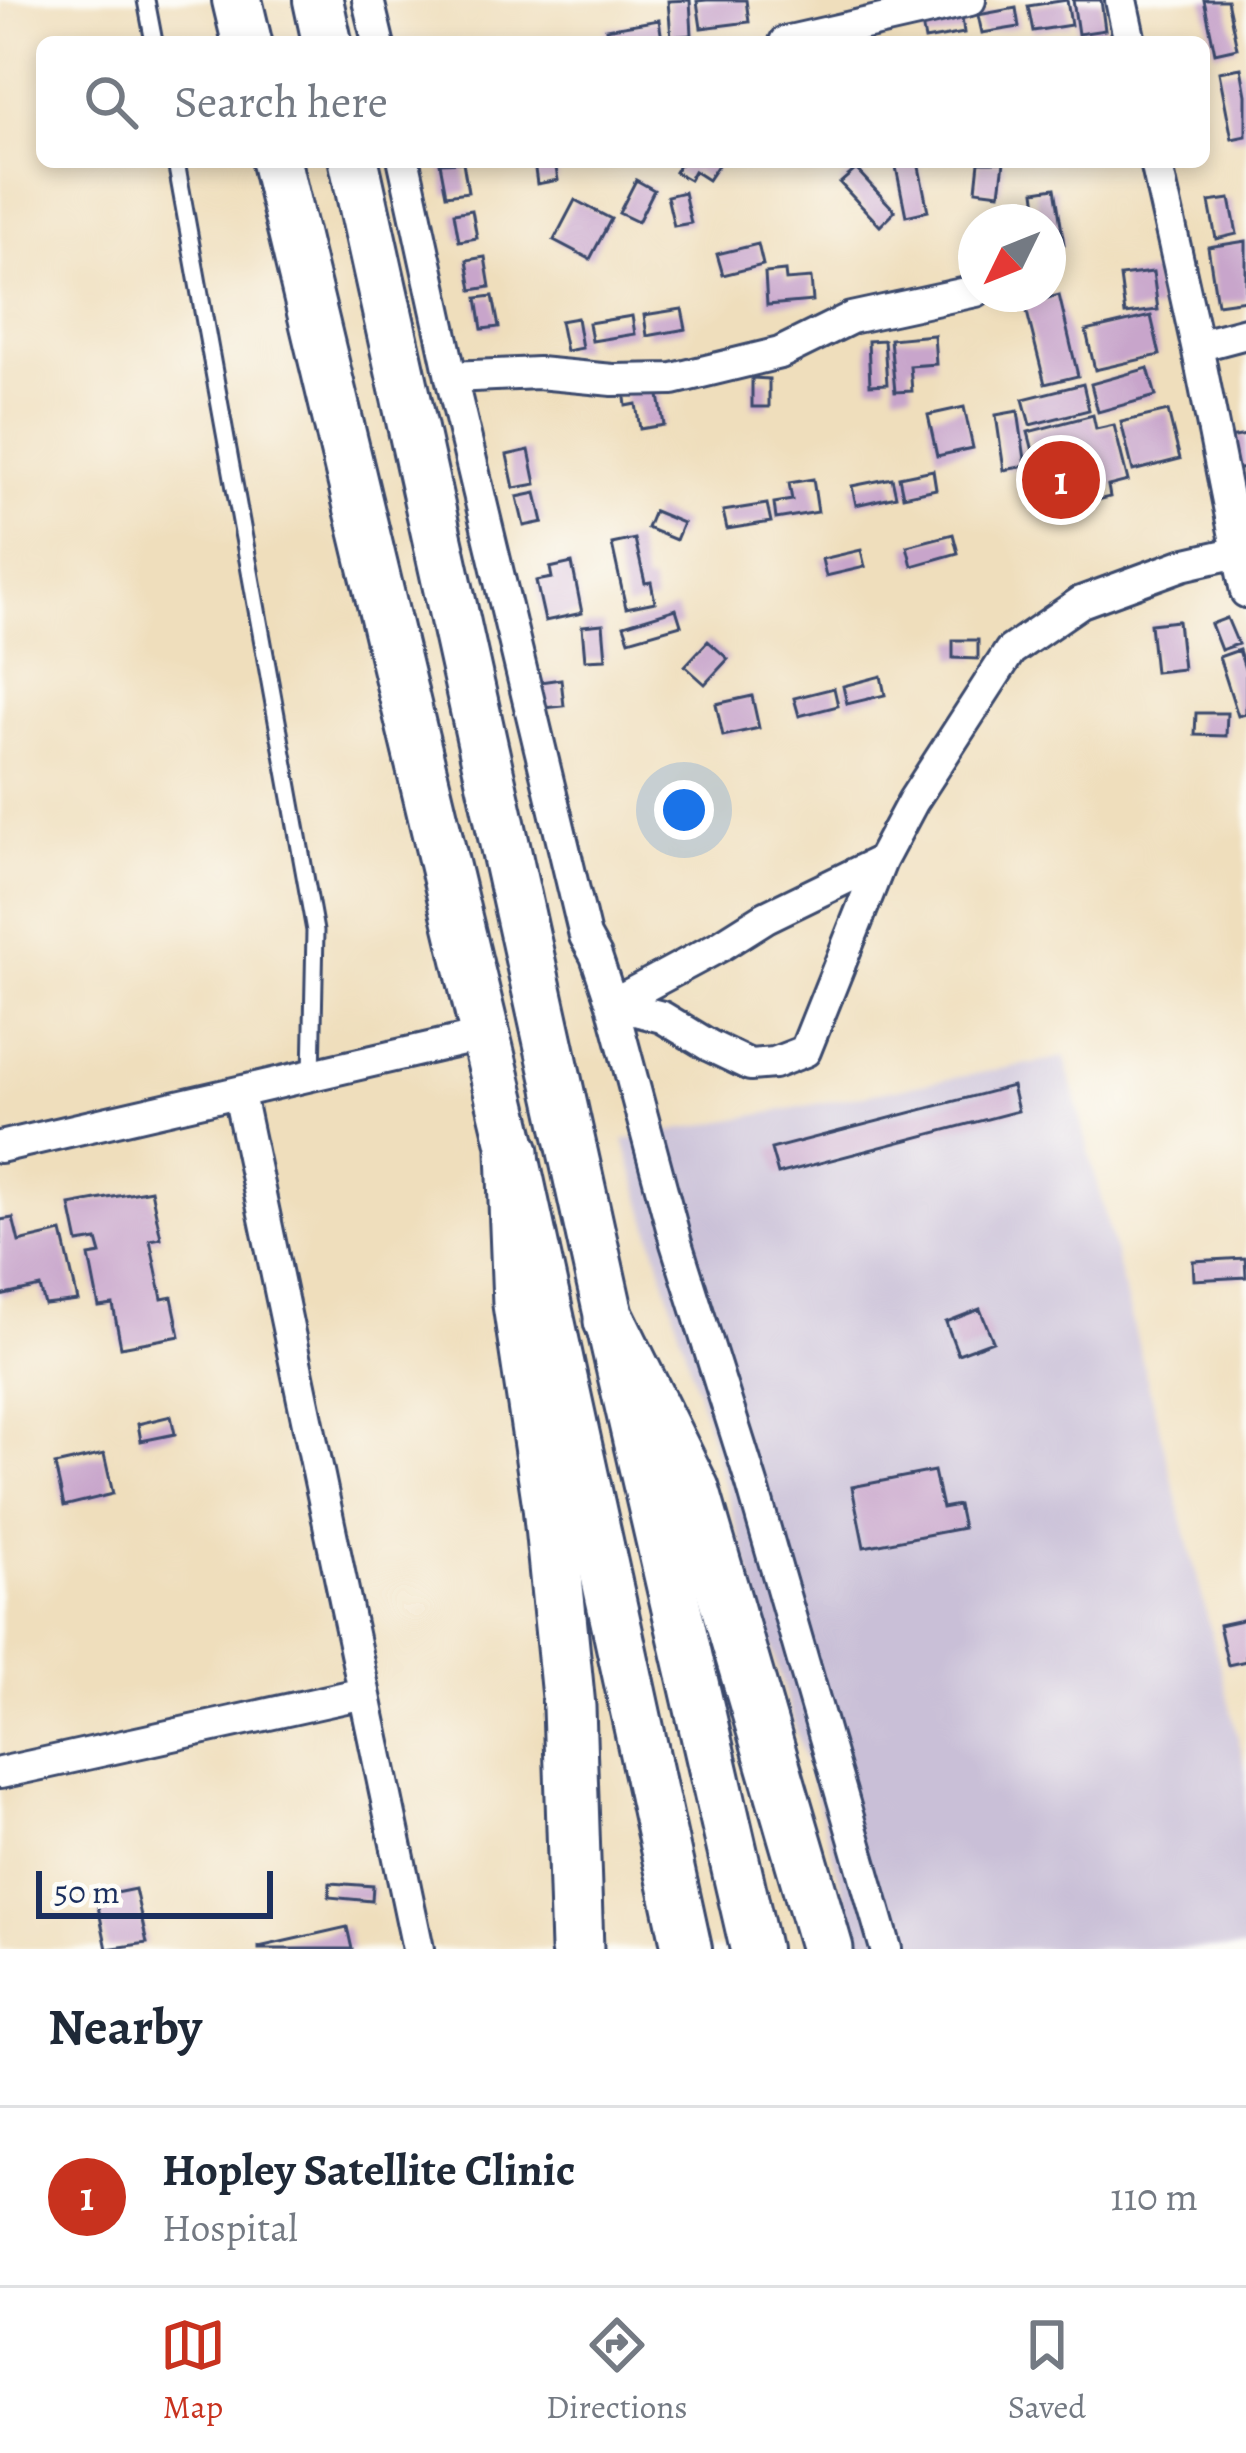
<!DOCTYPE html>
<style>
body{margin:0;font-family:Alegreya,serif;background:#f6f6f7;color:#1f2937}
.compass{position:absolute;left:958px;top:204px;width:108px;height:108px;border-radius:50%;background:#fff;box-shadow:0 6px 18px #0003;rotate:227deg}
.scale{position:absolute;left:36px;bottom:30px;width:237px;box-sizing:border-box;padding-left:12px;border:6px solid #1b2f5e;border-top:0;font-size:33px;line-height:42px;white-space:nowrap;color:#1b2f5e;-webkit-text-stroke:9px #fdfcf7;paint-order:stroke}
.you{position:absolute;left:684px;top:810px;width:42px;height:42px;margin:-30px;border:9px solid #fff;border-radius:50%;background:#1a73e8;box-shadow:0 0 0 18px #1a73e833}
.badge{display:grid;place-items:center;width:78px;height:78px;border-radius:50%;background:#c8321e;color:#fff;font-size:39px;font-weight:700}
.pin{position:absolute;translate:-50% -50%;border:6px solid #fff;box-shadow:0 3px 12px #0006}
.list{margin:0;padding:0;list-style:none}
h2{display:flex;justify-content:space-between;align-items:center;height:156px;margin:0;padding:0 48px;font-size:51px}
h2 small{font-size:39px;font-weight:400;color:#747a83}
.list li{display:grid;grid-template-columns:78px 1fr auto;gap:36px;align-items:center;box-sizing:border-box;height:180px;padding:0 48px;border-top:3px solid #e0e1e3}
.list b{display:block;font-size:45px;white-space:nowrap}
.list p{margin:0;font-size:39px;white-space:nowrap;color:#747a83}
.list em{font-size:39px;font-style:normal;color:#747a83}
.icon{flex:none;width:66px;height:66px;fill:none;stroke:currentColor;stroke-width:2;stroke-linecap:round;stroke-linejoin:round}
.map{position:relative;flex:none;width:1246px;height:1949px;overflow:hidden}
.search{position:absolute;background:#fff;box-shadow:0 6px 18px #0003;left:36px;right:36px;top:36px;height:132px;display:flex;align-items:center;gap:30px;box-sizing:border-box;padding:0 42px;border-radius:18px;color:#747a83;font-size:45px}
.sheet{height:336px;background:#fff}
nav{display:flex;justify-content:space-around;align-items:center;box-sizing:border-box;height:168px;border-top:3px solid #e0e1e3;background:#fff;font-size:33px;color:#747a83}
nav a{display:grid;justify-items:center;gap:6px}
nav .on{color:#c8321e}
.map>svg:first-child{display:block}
</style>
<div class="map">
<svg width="1246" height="1949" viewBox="0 0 1246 1949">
<rect width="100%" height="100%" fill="#fdfcf7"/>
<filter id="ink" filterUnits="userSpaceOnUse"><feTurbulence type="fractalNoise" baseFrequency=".00833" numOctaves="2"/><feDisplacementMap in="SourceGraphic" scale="24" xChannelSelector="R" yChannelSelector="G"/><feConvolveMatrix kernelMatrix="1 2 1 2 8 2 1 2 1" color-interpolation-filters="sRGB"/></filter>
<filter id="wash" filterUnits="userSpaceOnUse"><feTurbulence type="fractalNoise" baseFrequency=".004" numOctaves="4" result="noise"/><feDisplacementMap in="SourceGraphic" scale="48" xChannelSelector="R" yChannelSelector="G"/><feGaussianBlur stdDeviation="2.7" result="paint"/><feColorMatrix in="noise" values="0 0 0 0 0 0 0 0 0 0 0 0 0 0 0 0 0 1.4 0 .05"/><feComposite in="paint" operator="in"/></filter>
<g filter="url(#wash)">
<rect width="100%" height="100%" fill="#efdebc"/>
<!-- industrial -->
<path fill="#c9bfd7" d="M1065 1057 1246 1769V1949H860L624 1140Z"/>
<g id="blocks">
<!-- building -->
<path fill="#c8a5cb" d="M690 0 692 35 671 37 668 1Z
M707 0H746L749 22 701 28 697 1Z
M1067 0 1071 25 1033 31 1028 6Z
M1073 0H1101L1105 30 1078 34Z
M1204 0H1227L1237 48 1215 53Z
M1016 8 1019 27 982 33 978 15Z
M962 17 964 33 925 40 922 24Z
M659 20 662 40 608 42 606 29Z
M1241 68 1246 95V136L1232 139 1219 72Z
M463 162 468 192 446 195 440 163Z
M534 162H555L558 180 537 184Z
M681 162H720L708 180 694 171 689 180 675 172Z
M895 162H918L928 211 906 216Z
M979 162H1004L1000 193 976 190Z
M856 169 895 211 880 226 840 183Z
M636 180 654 190 638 222 619 213Z
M1055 188 1064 244 1048 246V222H1039L1035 191Z
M684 192 691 223 674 226 667 196Z
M1230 199 1237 234 1216 239 1209 202Z
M575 200 611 219 590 259 554 240Z
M472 210 477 238 459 241 454 213Z
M1246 241V300L1217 304 1208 247Z
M758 244 763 265 723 275 717 254Z
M485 257 490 287 472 290 467 260Z
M785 271 786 280 811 278 813 301 767 305 765 273Z
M1153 272 1158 310 1125 314 1120 276Z
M1059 295 1078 376 1045 384 1025 304Z
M493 296 499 327 482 329 477 298Z
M682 309 686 329 647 336 644 315Z
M632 316 635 334 592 341 589 323Z
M1151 316 1160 355 1095 370 1086 331Z
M577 318 582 348 566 351 560 321Z
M934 335 936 364 910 366 912 391 895 392 890 339Z
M884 340 887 384 870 385 868 341Z
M1148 368 1156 396 1098 412 1091 384Z
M752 378 769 379V407H752Z
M657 384 664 425 640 429 636 404 626 406 624 390Z
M1083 384 1089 410 1030 425 1023 399Z
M964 407 973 448 937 456 928 415Z
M1018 411 1026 466 1004 470 996 415Z
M1168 411 1180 459 1133 471 1121 422Z
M1093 415 1096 429 1114 425 1128 481 1108 486 1110 497 1049 512 1028 432Z
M1246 435V468L1234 470 1229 438Z
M529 450 536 484 514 488 507 455Z
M933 470 936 489 903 496 899 477Z
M892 478 896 496 856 505 852 486Z
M813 479 818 512 776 519 774 503 792 500 789 483Z
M536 493 543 522 524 526 517 497Z
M767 504 771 522 727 529 723 511Z
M654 511 683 523 676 540 647 528Z
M953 534 958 553 912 566 907 546Z
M635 539 645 583 651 582 655 602 626 608 612 544Z
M861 550 865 567 826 576 822 559Z
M572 563 582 613 545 621 536 581 552 578 550 568Z
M676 609 681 625 629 640 624 625Z
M1227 618 1238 644 1221 650 1211 624Z
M1178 621 1183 669 1155 672 1150 624Z
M603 624 606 659 585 660 582 626Z
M953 640H978V659L953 658Z
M708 641 728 659 705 684 685 666Z
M1239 650 1246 672V714L1238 716 1219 657Z
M881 676 885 695 847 704 843 686Z
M561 679 564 706 543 708 540 682Z
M834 688 838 706 799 716 794 698Z
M752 696 759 728 723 736 716 704Z
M1196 713H1227L1226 736 1195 735Z
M1012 1086 1018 1111 778 1174 771 1149Z
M151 1190 161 1238 150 1240 162 1299 172 1297 180 1336 121 1347 113 1305 99 1307 89 1256 101 1254 97 1240 78 1243 70 1205Z
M13 1218 19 1242 62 1232 78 1301 45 1305 40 1287 0 1296V1220Z
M1245 1258 1246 1277 1194 1280 1193 1261Z
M980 1309 993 1341 958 1354 946 1322Z
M171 1416 175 1434 141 1441 138 1424Z
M104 1454 113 1494 64 1506 55 1465Z
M934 1471 942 1508 958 1505 963 1528 864 1547 852 1487Z
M1246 1619V1661L1228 1665 1219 1625Z
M330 1883 373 1886 372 1901 329 1897Z
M135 1889 147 1943 107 1949 96 1897Z
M347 1927 352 1949H259V1947Z"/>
</g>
</g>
<g filter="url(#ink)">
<use href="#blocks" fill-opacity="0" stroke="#3b496c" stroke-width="3"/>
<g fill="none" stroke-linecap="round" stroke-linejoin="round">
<!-- service casing -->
<g stroke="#3b496c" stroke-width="21">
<path id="service" d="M146 0 154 42
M176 162 315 931 312 1076"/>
</g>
<!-- minor casing -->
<g stroke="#3b496c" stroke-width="36">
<path id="minor" d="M368 0 378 42
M1121 0 1130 42
M785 42 970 0
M404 162 451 377 585 936 596 956 612 1004 662 1017 710 1046 750 1065 774 1063 805 1051 881 861 913 801 1010 651 1081 602 1182 565 1238 552
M1156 162 1197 346 1246 592
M1197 346 1246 333
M451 377 538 373 613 380 673 379 780 353 851 318 976 291
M881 861 766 917 720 946 612 1004 676 1243 752 1484 886 1949
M239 1094 418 1949
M0 1147 485 1035
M0 1773 364 1693"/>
</g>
<!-- primary casing -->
<g stroke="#3b496c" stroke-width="54">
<path id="primary" d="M237 0 247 42
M318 0 327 42
M276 162 513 1151 687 1949
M354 162 610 1321 755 1949"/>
</g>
<!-- trunk casing -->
<g stroke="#3b496c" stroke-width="57">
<path id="trunk" d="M513 1151 519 1304 549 1506 569 1707 577 1949
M610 1321 693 1489 827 1949"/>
</g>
<!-- service -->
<use href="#service" stroke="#fff" stroke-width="15"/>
<!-- minor -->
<use href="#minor" stroke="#fff" stroke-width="30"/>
<!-- primary -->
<use href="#primary" stroke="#fff" stroke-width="48"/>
<!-- trunk -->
<use href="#trunk" stroke="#fff" stroke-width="51"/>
</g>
</g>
</svg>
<svg class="compass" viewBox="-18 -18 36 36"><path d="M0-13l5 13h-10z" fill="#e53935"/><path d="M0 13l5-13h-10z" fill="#747a83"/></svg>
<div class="scale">50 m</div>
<div class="you"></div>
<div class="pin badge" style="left:1061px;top:480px">1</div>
<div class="search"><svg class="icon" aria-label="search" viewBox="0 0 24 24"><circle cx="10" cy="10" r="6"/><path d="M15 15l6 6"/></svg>Search here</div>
</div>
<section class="sheet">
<h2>Nearby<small></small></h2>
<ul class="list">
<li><span class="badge">1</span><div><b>Hopley Satellite Clinic</b><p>Hospital</p></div><em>110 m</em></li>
</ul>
</section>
<nav>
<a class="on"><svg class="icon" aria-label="map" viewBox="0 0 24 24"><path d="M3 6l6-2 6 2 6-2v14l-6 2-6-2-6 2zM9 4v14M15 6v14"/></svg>Map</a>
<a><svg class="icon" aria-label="directions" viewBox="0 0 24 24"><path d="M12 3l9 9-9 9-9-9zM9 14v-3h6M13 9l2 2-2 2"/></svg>Directions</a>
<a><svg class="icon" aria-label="saved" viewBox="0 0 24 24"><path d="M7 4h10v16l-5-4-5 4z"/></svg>Saved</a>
</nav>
